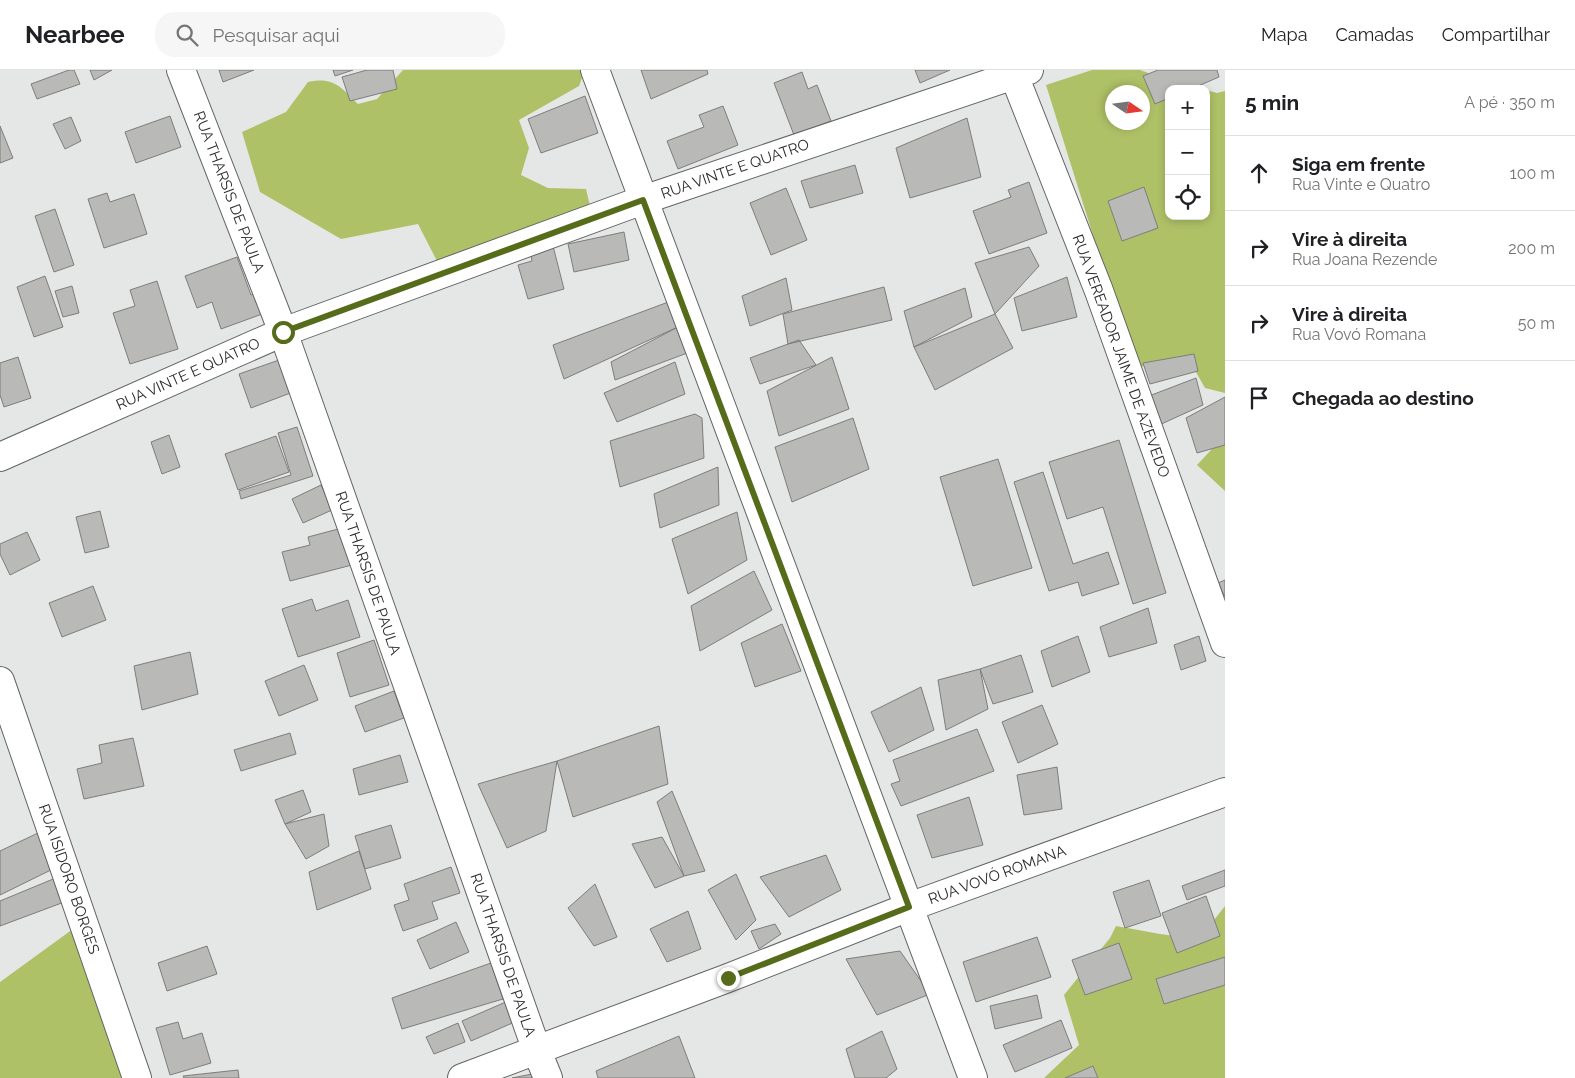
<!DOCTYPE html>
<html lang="pt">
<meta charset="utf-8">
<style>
body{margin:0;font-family:Raleway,sans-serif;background:#f6f6f6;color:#202124}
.controls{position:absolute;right:15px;top:15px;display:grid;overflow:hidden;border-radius:10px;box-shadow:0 2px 8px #0003}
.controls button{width:45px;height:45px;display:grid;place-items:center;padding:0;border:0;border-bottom:1px solid #e0e0e0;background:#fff;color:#202124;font:25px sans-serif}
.compass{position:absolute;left:1105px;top:15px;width:45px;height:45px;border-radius:50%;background:#fff;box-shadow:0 2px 8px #0003;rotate:103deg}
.stop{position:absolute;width:15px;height:15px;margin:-11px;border:4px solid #566c1b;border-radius:50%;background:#fff}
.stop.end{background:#566c1b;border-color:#fff;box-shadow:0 1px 5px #0008}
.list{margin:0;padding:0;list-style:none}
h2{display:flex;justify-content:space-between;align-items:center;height:65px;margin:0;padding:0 20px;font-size:21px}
h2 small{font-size:16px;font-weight:400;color:#757577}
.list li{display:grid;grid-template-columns:32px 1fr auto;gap:15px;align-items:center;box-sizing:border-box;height:75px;padding:0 20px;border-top:1px solid #e0e0e0}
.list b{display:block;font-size:19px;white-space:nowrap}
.list p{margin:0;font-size:16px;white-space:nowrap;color:#757577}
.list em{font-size:16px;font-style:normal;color:#757577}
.icon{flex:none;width:28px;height:28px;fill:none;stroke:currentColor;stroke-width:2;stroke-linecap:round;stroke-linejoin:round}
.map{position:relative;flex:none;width:1225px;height:1008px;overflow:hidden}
header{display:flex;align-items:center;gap:30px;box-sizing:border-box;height:70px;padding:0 25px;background:#fff;border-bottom:1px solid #e0e0e0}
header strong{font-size:24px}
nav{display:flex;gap:28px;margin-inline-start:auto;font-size:18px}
.search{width:350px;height:45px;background:#f6f6f6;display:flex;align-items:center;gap:12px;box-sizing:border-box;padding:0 18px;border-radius:20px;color:#757577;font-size:19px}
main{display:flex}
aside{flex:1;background:#fff}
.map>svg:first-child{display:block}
</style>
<header>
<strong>Nearbee</strong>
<div class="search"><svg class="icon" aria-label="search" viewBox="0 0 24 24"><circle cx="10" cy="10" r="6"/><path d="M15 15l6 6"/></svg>Pesquisar aqui</div>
<nav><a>Mapa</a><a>Camadas</a><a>Compartilhar</a></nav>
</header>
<main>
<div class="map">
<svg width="1225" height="1008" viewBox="0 0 1225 1008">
<rect width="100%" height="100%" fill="#e5e6e6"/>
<!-- green -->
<path fill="#afc167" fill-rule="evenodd" d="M403 0H585L579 16 519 50 529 78 521 105 548 118 586 119 591 140 438 193 418 154 341 169 260 122 242 62 286 42 308 12C333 6 342 18 358 34L377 29Z
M1092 0H1140L1165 9 1201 19H1169V146H1206V20L1217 23 1225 21V323L1205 318 1189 290 1138 297 1102 194 1046 15ZM1112 22H1142V52H1112Z
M1225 365V421L1197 395Z
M1225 836V1008H1044L1079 975 1064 925 1110 868 1116 856 1160 864 1199 869Z
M73 859 125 1008H0V912Z"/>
<!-- building -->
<path fill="#b9b9b8" stroke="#7d7d7c" d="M69 0H74L80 14 37 29 31 14Z
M90 0H112L94 10Z
M219 0H254L223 12Z
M333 0H353L335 6Z
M367 0H393L397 19 350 31 342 7Z
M641 0H707L708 4 651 29Z
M915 0H950L920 13Z
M1158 0H1217L1219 7 1191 19H1169V28L1155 34 1143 6Z
M802 2 808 19 817 15 831 51 794 65 774 13Z
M585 26 598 63 541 83 528 49Z
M723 36 738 75 678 99 667 71 704 57 699 45Z
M170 46 181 77 136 93 125 62Z
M71 47 81 71 65 79 53 54Z
M967 48 981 107 910 128 896 78Z
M0 56 13 88 0 93Z
M855 95 863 123 810 138 801 111Z
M1029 112 1047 163 989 184 973 141 1011 127 1008 120Z
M1144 117 1158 158 1122 171 1108 131Z
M786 118 807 170 771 185 750 133Z
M107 123 110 132 134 124 147 164 104 178 88 129Z
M55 139 74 195 54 202 35 146Z
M624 162 629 190 574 202 568 174Z
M553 176 564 219 528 229 518 195 532 191 531 185Z
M1029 177 1039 196 995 244 975 193Z
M237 187 251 225 257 222 265 243 221 259 212 232 197 238 185 206Z
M45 206 63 257 34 267 17 217Z
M1067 207 1077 247 1022 261 1014 228Z
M786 208 792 240 750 256 742 226Z
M157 211 178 279 130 294 113 243 135 236 130 220Z
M72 216 79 243 63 247 55 221Z
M884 217 892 250 788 274 783 244Z
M965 218 972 247 914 277 904 241Z
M671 231 680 256 564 309 553 275Z
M995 244 1013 278 935 320 914 277Z
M680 256 690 282 615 310 611 292Z
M799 270 816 295 760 314 750 288Z
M1194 284 1198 301 1150 314 1143 293Z
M18 287 31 328 4 337 0 325V293Z
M832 287 849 339 779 366 767 321Z
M282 289 293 322 251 338 239 304Z
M675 292 685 324 617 352 604 323Z
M1196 308 1203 335 1157 356 1149 326Z
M1225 327V375L1197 383 1186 348Z
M695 344 702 348 704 388 620 417 610 371Z
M853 348 869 399 792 432 775 377Z
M297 357 313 406 241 429 239 421 291 405 278 363Z
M169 365 180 397 162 404 151 372Z
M276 366 289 402 238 420 225 384Z
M1119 370 1166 523 1133 534 1103 437 1067 449 1049 392Z
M998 389 1032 498 973 516 940 407Z
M718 397 719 435 660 458 654 424Z
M1043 402 1073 494 1108 482 1119 514 1082 526 1078 512 1049 521 1014 412Z
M321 415 332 440 303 453 292 429Z
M100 441 109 477 85 483 76 447Z
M737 442 747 490 688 524 672 469Z
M342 458 352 495 290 511 282 482 310 475 308 467Z
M27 462 40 490 10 505 0 484V474Z
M754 501 772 540 700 581 691 536Z
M1225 510V527L1218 513Z
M93 516 106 550 62 567 49 533Z
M312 529 316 541 348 530 360 567 298 587 282 539Z
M1148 538 1157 573 1109 587 1100 557Z
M782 554 801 601 755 617 741 573Z
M1078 566 1090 602 1052 617 1041 581Z
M1199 566 1206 591 1181 600 1174 575Z
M374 570 389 615 350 627 337 583Z
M190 582 198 624 142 640 134 596Z
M1021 585 1033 622 993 634 980 599Z
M304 595 318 630 279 646 265 611Z
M980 599 988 639 946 660 938 610Z
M921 617 934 660 889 682 871 642Z
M394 621 404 648 365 662 355 636Z
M1042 635 1058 674 1018 693 1002 652Z
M659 656 668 714 573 747 557 691Z
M977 659 994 701 901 736 891 714 900 711 893 690Z
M290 663 296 684 241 701 234 680Z
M133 668 144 716 84 729 77 699 102 693 99 675Z
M400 685 408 712 359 725 353 699Z
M557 691 546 761 507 778 478 714Z
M1057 697 1062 739 1024 745 1017 705Z
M303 720 311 742 285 754 275 730Z
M672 721 705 801 684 806 657 732Z
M969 727 983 775 932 788 917 745Z
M324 744 329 776 306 789 285 754Z
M391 755 401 788 365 799 355 766Z
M38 763 55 798 0 825V781Z
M662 767 684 806 655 818 632 774Z
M359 781 371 819 317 840 309 802Z
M826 785 841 820 789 847 760 807Z
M451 797 460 823 432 832 438 849 403 861 394 835 409 830 404 814Z
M1225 800V816L1187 830 1182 816Z
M736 804 756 850 736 870 708 820Z
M58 807 67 831 0 856V831Z
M1149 810 1161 846 1125 858 1113 822Z
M595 814 617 867 594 876 568 838Z
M1206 826 1220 866 1177 883 1162 843Z
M688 841 701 879 667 892 650 859Z
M456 852 469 882 430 899 417 870Z
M775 854 781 864 759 879 751 861Z
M1037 867 1051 907 976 932 963 892Z
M1119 873 1132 909 1085 925 1072 890Z
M207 876 217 904 167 921 158 893Z
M900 881 930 924 877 945 846 889Z
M1225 887V915L1164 934 1156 909Z
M491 893 503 929 402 959 392 928Z
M1037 925 1042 948 995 959 990 936Z
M508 931 517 951 471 971 462 951Z
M1061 950 1072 978 1015 1002 1003 975Z
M178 952 183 969 202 963 211 993 170 1005 156 958Z
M458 953 465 972 434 984 426 967Z
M882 961 897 999 886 1008H855L846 979Z
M679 966 695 1008H598L596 1001Z
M1093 996 1098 1008H1065Z
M238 1000 239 1008H184L183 1006Z
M537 1003 539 1008H512Z"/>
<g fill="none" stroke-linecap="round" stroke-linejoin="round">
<!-- minor casing -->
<g stroke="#636464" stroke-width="30">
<path id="minor" d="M181 0 283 262 537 981 548 1008
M595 0 973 1008
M1012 0 1099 221 1225 573
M0 387 283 262 643 130 1029 0
M0 611 137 1008
M462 1008 728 908 909 837 1225 722"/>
</g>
<!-- minor -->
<use href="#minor" stroke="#fff" stroke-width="28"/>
</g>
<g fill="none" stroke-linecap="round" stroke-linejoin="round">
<!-- route -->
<path stroke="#566c1b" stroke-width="6" d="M283 262 643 130 909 837 728 908"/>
</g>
<g text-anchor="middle" stroke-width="4" stroke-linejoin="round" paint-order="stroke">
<!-- street labels -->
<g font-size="15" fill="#2c2c2d" stroke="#fff">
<text transform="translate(735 99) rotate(-19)" y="5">RUA VINTE E QUATRO</text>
<text transform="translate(229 122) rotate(69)" y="5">RUA THARSIS DE PAULA</text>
<text transform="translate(1121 286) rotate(70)" y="5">RUA VEREADOR JAIME DE AZEVEDO</text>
<text transform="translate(188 304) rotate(-24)" y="5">RUA VINTE E QUATRO</text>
<text transform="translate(368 503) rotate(71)" y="5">RUA THARSIS DE PAULA</text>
<text transform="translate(997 805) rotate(-20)" y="5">RUA VOVÓ ROMANA</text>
<text transform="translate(69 809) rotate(71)" y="5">RUA ISIDORO BORGES</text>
<text transform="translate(503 885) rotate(71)" y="5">RUA THARSIS DE PAULA</text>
</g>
</g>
</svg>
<div class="controls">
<button>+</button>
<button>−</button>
<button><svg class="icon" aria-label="locate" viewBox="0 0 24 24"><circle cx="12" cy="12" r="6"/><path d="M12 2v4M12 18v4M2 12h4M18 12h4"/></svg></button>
</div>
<svg class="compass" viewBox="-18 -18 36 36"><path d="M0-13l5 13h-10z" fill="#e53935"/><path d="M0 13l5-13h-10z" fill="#757577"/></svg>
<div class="stop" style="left:283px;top:262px"></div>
<div class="stop end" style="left:728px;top:908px"></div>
</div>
<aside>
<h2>5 min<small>A pé · 350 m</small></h2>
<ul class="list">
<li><svg class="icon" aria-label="ahead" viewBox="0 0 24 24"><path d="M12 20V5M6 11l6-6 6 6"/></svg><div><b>Siga em frente</b><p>Rua Vinte e Quatro</p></div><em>100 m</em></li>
<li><svg class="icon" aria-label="right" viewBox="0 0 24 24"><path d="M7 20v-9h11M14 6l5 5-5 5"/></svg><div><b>Vire à direita</b><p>Rua Joana Rezende</p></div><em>200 m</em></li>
<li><svg class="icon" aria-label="right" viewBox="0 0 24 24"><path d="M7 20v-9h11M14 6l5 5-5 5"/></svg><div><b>Vire à direita</b><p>Rua Vovó Romana</p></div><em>50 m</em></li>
<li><svg class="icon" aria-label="arrive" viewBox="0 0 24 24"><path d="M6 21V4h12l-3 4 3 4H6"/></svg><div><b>Chegada ao destino</b></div></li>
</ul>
</aside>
</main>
